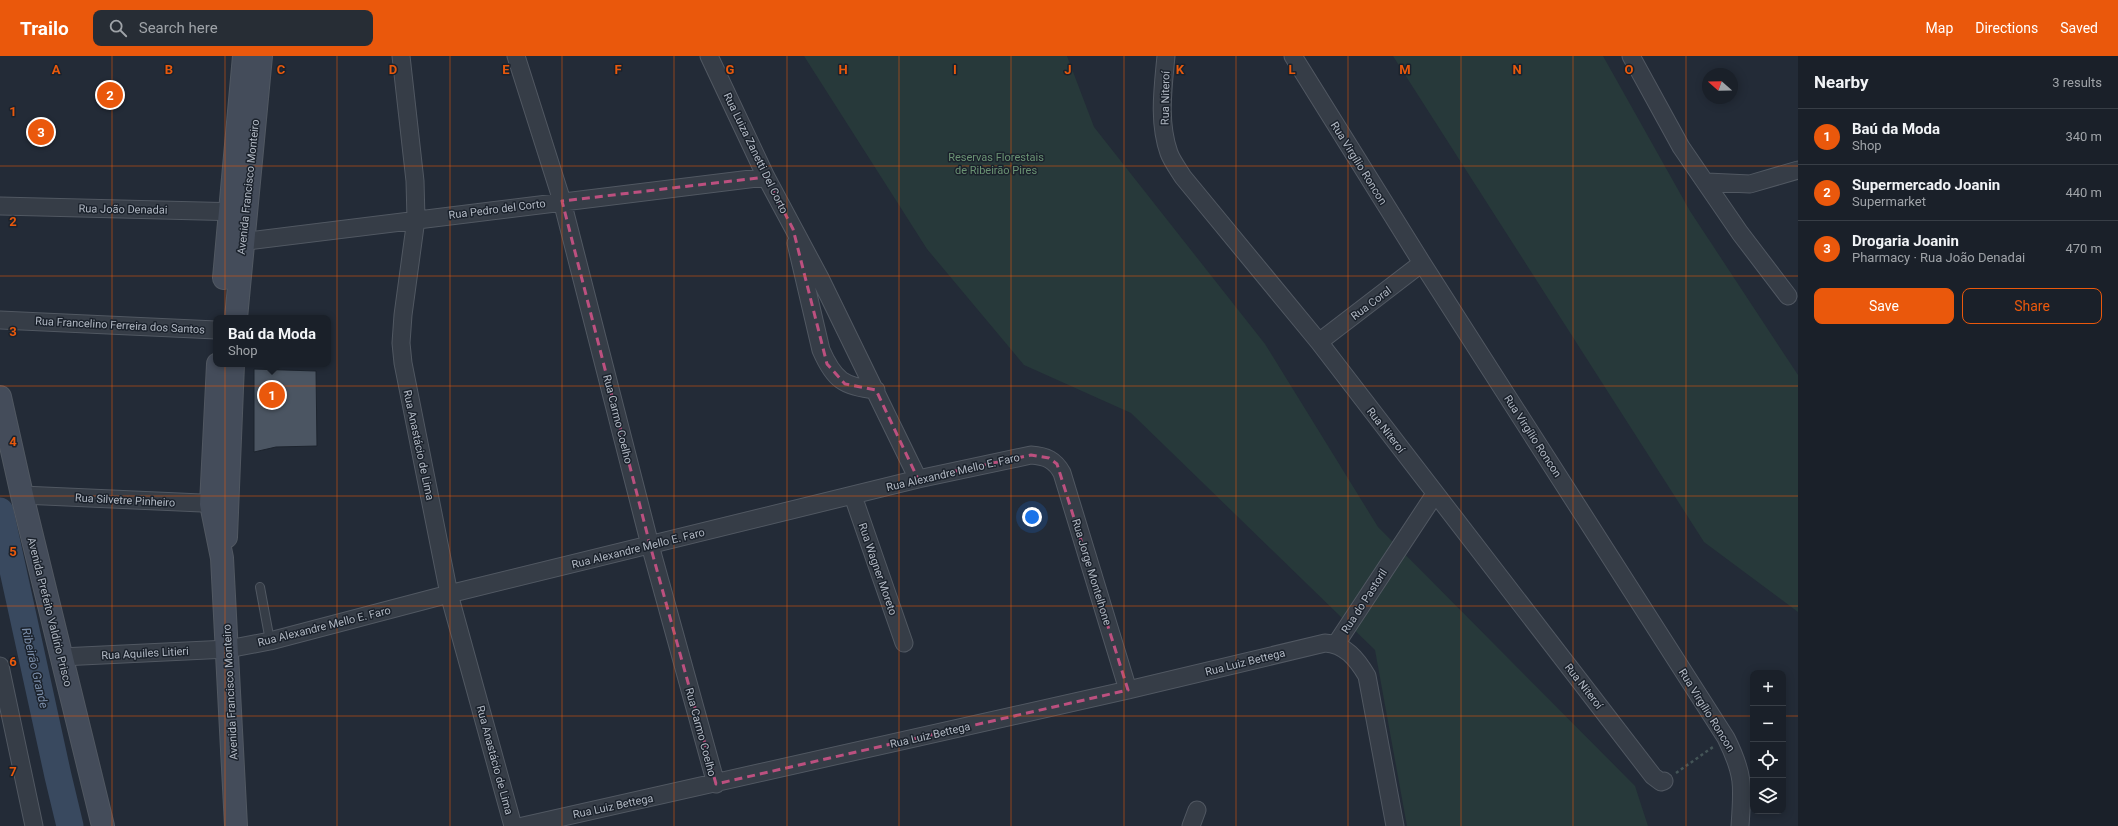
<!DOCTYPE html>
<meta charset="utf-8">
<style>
body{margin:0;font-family:Roboto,sans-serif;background:#272d35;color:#f1f3f6}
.controls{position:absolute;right:12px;bottom:12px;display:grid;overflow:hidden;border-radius:8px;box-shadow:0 2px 10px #0003}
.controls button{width:36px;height:36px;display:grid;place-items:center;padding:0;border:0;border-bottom:1px solid #383e46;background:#1a2029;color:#f1f3f6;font:20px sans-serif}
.compass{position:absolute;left:1702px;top:12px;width:36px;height:36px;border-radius:50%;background:#1a2029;box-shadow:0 2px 10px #0003;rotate:290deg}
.you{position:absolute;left:1032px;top:461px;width:14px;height:14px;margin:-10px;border:3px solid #fff;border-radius:50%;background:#1a73e8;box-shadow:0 0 0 6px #1a73e833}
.badge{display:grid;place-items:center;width:26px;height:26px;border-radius:50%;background:#ea580c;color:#fff;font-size:13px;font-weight:700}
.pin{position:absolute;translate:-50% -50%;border:2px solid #fff;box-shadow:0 1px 4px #0006}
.popup{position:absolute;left:213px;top:259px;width:118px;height:52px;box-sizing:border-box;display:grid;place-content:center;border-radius:8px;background:#1a2029;filter:drop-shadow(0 1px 3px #0005);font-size:13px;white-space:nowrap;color:#9fa3a8}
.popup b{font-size:15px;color:#f1f3f6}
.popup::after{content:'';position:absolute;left:50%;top:100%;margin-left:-8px;border:8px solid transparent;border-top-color:#1a2029}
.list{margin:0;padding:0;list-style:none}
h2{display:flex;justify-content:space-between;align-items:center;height:52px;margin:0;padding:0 16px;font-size:17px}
h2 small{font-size:13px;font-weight:400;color:#9fa3a8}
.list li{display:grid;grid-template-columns:26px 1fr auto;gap:12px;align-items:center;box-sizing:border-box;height:56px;padding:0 16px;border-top:1px solid #383e46}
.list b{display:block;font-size:15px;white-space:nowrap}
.list p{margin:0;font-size:13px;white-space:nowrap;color:#9fa3a8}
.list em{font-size:13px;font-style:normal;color:#9fa3a8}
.actions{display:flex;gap:8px;padding:12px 16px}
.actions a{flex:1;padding:9px 0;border:1px solid #ea580c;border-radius:8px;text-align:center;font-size:14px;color:#ea580c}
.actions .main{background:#ea580c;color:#fff}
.icon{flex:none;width:22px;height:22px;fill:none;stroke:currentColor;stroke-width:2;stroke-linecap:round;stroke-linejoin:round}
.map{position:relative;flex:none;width:1798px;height:770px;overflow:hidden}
header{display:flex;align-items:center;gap:24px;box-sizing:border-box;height:56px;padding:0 20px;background:#ea580c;color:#fff}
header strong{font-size:19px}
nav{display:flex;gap:22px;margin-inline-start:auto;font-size:14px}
.search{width:280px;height:36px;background:#272d35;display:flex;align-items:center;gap:10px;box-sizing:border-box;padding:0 14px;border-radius:8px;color:#9fa3a8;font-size:15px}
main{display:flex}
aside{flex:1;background:#1a2029}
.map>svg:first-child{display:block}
</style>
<header>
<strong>Trailo</strong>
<div class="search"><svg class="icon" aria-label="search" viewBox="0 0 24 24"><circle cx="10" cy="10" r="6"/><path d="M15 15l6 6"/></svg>Search here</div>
<nav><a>Map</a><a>Directions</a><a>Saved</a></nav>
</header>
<main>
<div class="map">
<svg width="1798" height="770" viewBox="0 0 1798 770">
<rect width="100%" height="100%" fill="#232b37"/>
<!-- green -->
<path fill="#27393a" d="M804 0H1067L1094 71 1265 288 1378 471 1635 730 1648 770H1407L1375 594 1131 357 1024 309 927 193Z
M1393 0H1603L1690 155 1798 319V556L1704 486Z"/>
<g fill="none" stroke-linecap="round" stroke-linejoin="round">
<!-- river -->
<path stroke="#39495f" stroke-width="27" d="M0 455 58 720 70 770"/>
</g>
<!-- building -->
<path fill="#4b5562" stroke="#1d242e" d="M254 313 316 315 317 390 276 391 254 396Z"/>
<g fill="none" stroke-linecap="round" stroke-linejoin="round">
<!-- lane casing -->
<g stroke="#515862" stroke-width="10">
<path id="lane" d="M260 531 270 585"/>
</g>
<!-- street casing -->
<g stroke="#515862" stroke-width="19">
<path id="street" d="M401 0 415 125 416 163 403 259 401 287 403 307 449 538 513 770
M516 0 562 145 650 489 716 728
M709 0 766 121 820 222 918 423
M1166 0C1163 32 1158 66 1169 97 1172 105 1178 113 1183 121L1319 286 1653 720 1661 726 1664 725
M1293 0 1422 207 1726 682C1744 718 1743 730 1740 770
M1631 0 1681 91 1740 177 1788 240
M1707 126 1750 128 1798 114
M0 150 242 156
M232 187 766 121
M796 187 821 294C834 324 844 331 876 334
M0 264 216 274
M1319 286 1422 207
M22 439 224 448
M853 440 904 587
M1336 588 1435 438
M61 601 228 593 270 585 449 538 918 423 1031 399C1046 400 1055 404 1062 417L1128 634
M0 610 34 770
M523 770 1128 634 1325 587C1345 588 1357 603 1367 620L1395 770
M1191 770 1197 754"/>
</g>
<!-- secondary casing -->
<g stroke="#515862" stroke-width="24">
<path id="secondary" d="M224 222 244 0
M236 262 261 0
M218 308 211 448 222 502 236 770
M0 341 22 439 103 770
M226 481 233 308"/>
</g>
<!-- path -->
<path stroke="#445557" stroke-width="2.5" stroke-dasharray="3 3" stroke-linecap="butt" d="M1676 717 1713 691"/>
<!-- lane -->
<use href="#lane" stroke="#363d47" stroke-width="8"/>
<!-- street -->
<use href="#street" stroke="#363d47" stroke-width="17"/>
<!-- secondary -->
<use href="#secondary" stroke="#444c5a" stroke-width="22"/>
</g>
<!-- marked area -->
<path fill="none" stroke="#bc507f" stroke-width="3" stroke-dasharray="8 5" stroke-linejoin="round" d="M766 121 793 173 827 308 845 328 876 334 918 423 1031 399 1049 402 1057 408 1128 634 716 728 650 489 562 145Z"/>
<!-- grid -->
<path fill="none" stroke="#e8590c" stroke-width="1" stroke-opacity="0.55" d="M112 0V770M225 0V770M337 0V770M450 0V770M562 0V770M674 0V770M787 0V770M899 0V770M1011 0V770M1124 0V770M1236 0V770M1348 0V770M1461 0V770M1573 0V770M1686 0V770M0 110H1798M0 220H1798M0 330H1798M0 440H1798M0 550H1798M0 660H1753M1783 660H1798"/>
<g text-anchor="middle" stroke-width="3" stroke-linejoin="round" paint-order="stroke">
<!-- street labels -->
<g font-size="11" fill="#b1b8c3" stroke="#1b222c">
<text transform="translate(1165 42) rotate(-89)" y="4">Rua Niteroí</text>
<text transform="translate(756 97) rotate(64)" y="4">Rua Luiza Zanetti Del Corto</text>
<text transform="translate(1359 107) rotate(58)" y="4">Rua Virgílio Roncon</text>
<text transform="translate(248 131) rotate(-84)" y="4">Avenida Francisco Monteiro</text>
<text transform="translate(123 153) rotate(1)" y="4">Rua João Denadai</text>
<text transform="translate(497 153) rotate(-7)" y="4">Rua Pedro del Corto</text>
<text transform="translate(1371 247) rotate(-37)" y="4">Rua Coral</text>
<text transform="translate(120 269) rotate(3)" y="4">Rua Francelino Ferreira dos Santos</text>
<text transform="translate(618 363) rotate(76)" y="4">Rua Carmo Coelho</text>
<text transform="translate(1386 374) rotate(52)" y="4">Rua Niteroí</text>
<text transform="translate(1533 380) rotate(57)" y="4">Rua Virgílio Roncon</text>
<text transform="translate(419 389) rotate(78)" y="4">Rua Anastácio de Lima</text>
<text transform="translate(953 416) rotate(-13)" y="4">Rua Alexandre Mello E. Faro</text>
<text transform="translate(125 444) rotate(3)" y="4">Rua Silvetre Pinheiro</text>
<text transform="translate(638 492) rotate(-14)" y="4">Rua Alexandre Mello E. Faro</text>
<text transform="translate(878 513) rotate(71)" y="4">Rua Wagner Moreto</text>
<text transform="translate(1092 516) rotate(73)" y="4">Rua Jorge Montelhone</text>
<text transform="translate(1364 545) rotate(-57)" y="4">Rua do Pastoril</text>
<text transform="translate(50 556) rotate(76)" y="4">Avenida Prefeito Valdírio Prisco</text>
<text transform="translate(324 570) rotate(-14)" y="4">Rua Alexandre Mello E. Faro</text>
<text transform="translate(145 597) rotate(-3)" y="4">Rua Aquiles Litieri</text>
<text transform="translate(1245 606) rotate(-14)" y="4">Rua Luiz Bettega</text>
<text transform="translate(1584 630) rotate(52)" y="4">Rua Niteroí</text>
<text transform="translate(230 636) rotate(-93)" y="4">Avenida Francisco Monteiro</text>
<text transform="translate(1707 654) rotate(58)" y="4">Rua Virgílio Roncon</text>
<text transform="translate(701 676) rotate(75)" y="4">Rua Carmo Coelho</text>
<text transform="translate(930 679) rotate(-13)" y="4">Rua Luiz Bettega</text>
<text transform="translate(495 704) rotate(75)" y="4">Rua Anastácio de Lima</text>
<text transform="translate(613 750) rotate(-12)" y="4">Rua Luiz Bettega</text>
</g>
<!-- park labels -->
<g font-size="11" fill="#6a9273" stroke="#1b222c">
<text x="996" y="105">Reservas Florestais<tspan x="996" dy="13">de Ribeirão Pires</tspan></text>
</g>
<!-- water labels -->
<g font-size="12" font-style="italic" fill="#7b8eaa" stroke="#1b222c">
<text transform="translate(35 612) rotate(77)" y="4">Ribeirão Grande</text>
</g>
</g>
<g font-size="13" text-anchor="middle" font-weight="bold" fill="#e8590c" stroke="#1b222c" stroke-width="3" stroke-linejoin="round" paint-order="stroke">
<text x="56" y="18">A</text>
<text x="169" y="18">B</text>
<text x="281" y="18">C</text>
<text x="393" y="18">D</text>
<text x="506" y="18">E</text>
<text x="618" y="18">F</text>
<text x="730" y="18">G</text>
<text x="843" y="18">H</text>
<text x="955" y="18">I</text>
<text x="1068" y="18">J</text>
<text x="1180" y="18">K</text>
<text x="1292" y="18">L</text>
<text x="1405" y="18">M</text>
<text x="1517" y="18">N</text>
<text x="1629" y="18">O</text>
<text x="13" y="60">1</text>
<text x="13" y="170">2</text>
<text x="13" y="280">3</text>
<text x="13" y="390">4</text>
<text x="13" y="500">5</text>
<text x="13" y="610">6</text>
<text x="13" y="720">7</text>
</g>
</svg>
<div class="controls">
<button>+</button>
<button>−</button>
<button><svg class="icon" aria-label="locate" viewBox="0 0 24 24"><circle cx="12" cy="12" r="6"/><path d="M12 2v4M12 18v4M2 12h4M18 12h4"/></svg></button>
<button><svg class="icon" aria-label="layers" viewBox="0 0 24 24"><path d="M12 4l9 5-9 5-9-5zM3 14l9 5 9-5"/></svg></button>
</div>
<svg class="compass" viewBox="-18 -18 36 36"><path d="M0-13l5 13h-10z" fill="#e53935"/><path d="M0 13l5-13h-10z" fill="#9fa3a8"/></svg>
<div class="you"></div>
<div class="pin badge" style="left:272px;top:339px">1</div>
<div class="popup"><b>Baú da Moda</b>Shop</div>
<div class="pin badge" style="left:110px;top:39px">2</div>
<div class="pin badge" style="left:41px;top:76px">3</div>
</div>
<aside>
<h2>Nearby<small>3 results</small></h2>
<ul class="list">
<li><span class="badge">1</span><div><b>Baú da Moda</b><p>Shop</p></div><em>340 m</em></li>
<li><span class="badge">2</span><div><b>Supermercado Joanin</b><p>Supermarket</p></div><em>440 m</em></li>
<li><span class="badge">3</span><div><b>Drogaria Joanin</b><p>Pharmacy · Rua João Denadai</p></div><em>470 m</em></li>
</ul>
<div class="actions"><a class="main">Save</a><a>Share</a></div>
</aside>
</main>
